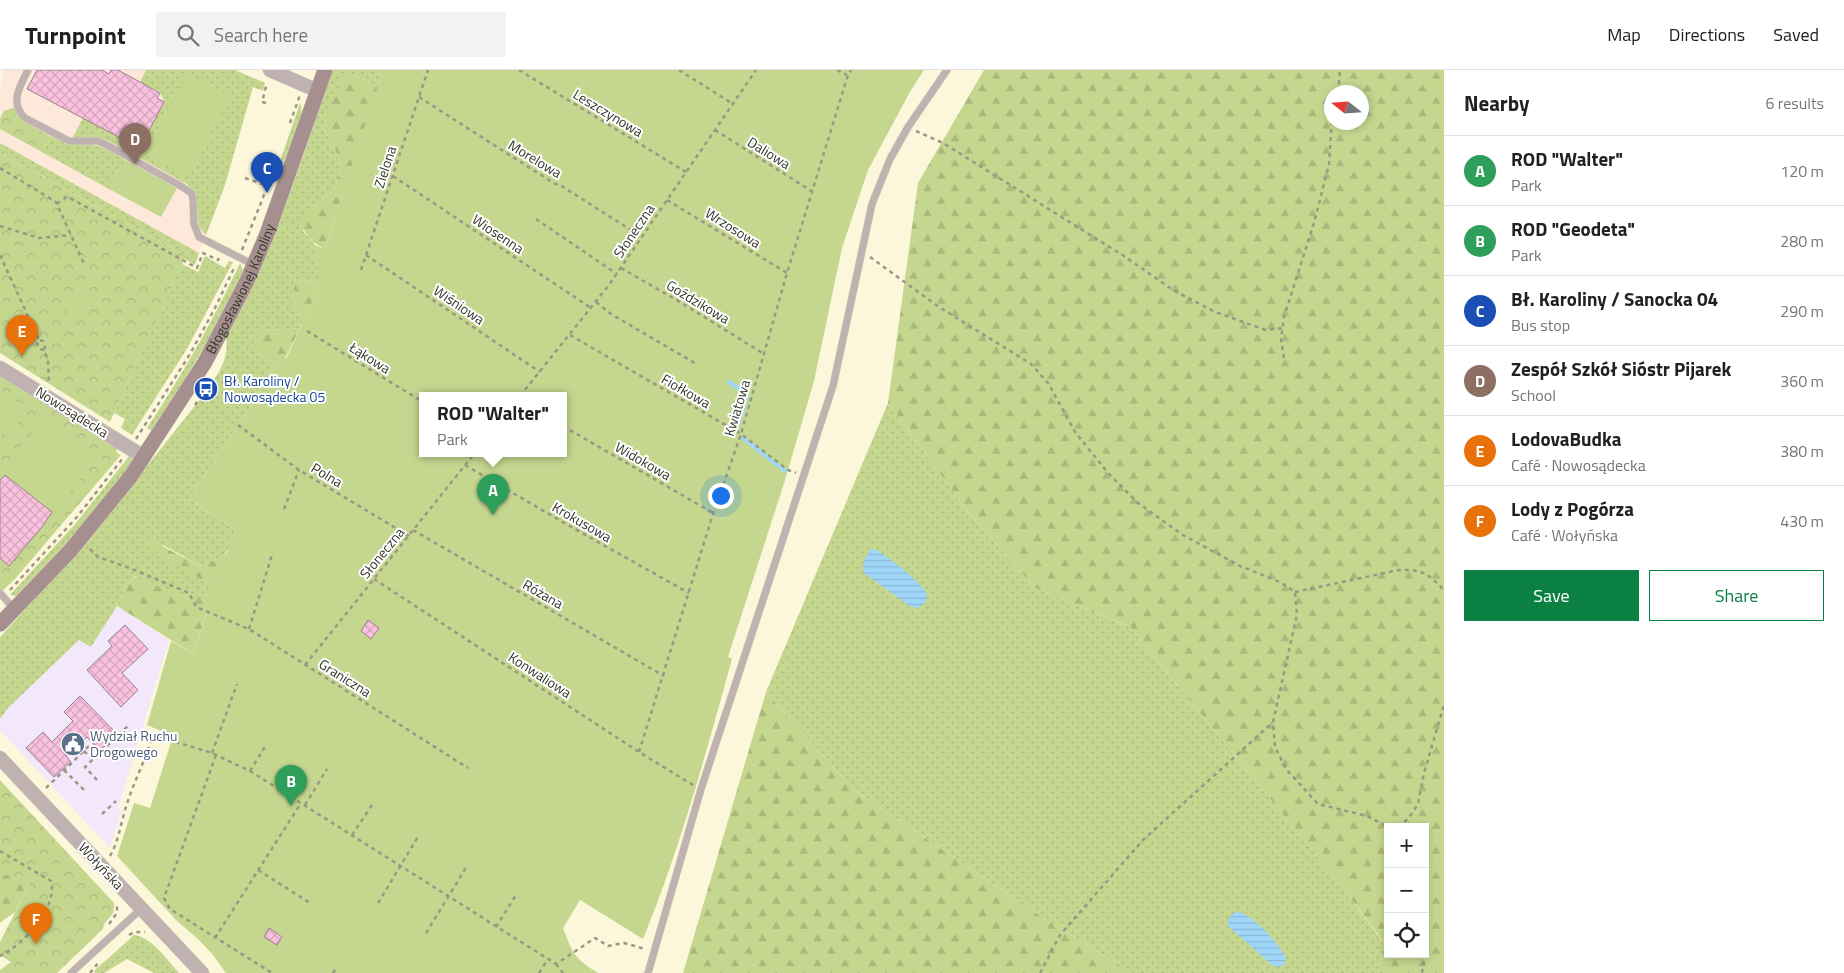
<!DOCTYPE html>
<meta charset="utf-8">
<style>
body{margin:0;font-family:"Titillium Web",sans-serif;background:#f2f2f2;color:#202124}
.controls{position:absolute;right:15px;bottom:15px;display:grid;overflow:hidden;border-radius:0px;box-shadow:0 2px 8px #0003}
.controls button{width:45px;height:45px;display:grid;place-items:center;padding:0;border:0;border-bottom:1px solid #e0e0e0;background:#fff;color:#202124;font:25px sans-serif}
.compass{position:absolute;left:1324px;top:15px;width:45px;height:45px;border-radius:50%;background:#fff;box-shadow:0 2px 8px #0003;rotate:287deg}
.you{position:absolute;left:720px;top:425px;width:18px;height:18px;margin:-12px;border:4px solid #fff;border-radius:50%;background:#1a73e8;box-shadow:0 0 0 8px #1a73e833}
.badge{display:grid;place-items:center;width:32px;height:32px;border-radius:50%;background:#0b8043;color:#fff;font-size:16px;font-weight:700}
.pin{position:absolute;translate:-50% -41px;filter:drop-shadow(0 1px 2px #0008)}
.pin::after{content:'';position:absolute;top:26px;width:18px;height:15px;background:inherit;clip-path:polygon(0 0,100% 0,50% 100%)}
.popup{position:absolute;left:419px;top:322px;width:148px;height:65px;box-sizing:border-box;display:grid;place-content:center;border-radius:0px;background:#fff;filter:drop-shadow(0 1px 4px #0005);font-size:16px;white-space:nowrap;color:#757577}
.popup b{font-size:19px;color:#202124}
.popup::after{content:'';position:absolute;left:50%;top:100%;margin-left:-10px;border:10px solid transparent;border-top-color:#fff}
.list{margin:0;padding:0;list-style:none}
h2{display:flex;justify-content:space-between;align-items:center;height:65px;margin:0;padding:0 20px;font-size:21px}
h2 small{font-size:16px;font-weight:400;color:#757577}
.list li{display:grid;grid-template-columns:32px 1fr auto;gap:15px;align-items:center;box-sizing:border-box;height:70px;padding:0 20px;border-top:1px solid #e0e0e0}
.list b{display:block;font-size:19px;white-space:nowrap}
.list p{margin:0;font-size:16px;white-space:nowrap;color:#757577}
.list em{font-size:16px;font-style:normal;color:#757577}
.actions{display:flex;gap:10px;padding:15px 20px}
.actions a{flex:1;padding:11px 0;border:1px solid #0b8043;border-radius:0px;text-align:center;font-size:18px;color:#0b8043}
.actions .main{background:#0b8043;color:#fff}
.icon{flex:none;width:28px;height:28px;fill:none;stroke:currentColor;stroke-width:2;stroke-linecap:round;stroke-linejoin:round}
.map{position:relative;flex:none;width:1444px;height:903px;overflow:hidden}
header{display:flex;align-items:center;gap:30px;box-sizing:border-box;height:70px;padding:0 25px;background:#fff;border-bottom:1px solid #e0e0e0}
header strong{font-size:24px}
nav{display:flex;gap:28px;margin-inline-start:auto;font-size:18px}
.search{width:350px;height:45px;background:#f2f2f2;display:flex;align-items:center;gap:12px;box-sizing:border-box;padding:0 18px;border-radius:0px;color:#757577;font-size:19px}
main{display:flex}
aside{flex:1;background:#fff}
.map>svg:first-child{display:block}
</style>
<header>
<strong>Turnpoint</strong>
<div class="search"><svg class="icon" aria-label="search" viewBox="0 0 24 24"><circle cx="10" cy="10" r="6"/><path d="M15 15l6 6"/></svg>Search here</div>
<nav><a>Map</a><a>Directions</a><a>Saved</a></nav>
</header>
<main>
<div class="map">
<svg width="1444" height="903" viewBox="0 0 1444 903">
<defs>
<pattern id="grass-dots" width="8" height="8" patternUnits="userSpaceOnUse" patternTransform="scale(1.25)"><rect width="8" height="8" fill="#c5d78f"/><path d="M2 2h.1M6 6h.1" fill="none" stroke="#aab97b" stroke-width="1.8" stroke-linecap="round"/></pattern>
<pattern id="forest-firs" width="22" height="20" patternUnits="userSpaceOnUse" patternTransform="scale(1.25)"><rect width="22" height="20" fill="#c5d78f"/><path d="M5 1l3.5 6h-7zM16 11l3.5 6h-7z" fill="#aab97b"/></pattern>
<pattern id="park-crowns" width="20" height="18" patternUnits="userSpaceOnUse" patternTransform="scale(1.25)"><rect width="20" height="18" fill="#c5d78f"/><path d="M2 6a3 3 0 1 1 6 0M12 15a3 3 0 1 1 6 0" fill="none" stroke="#aab97b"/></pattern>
<pattern id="water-rules" width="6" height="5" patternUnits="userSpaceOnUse" patternTransform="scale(1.25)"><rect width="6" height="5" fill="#a0d6f8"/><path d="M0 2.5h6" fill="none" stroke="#8ab8d5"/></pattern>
<pattern id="building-cross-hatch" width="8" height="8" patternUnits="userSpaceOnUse" patternTransform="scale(1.25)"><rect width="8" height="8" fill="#f9c1de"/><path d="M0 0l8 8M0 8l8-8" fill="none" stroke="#d6a6be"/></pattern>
</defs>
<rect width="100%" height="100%" fill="#fcf7db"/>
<!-- commercial -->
<path fill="#f3e7fb" d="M117 536 169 570 118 738 122 741 110 778 0 660V649L8 638 80 569 92 576Z"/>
<!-- education -->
<path fill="#fde8d9" d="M4 0H218L225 115 199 183 0 73V25Z"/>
<!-- grass -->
<path fill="url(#grass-dots)" d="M146 0H235L265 13 263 21 253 17 225 115 206 165 199 157 196 126 187 114 109 71 97 67H73L83 48 140 78 164 32 160 22 140 12Z
M332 0H383L378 17 352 4 322 58 333 73 341 96 335 120 322 130 303 161 315 175 320 211 295 212 292 231 304 250 300 258 281 260 264 259 252 276 275 295 250 338 189 429 236 460C226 486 228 486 201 496L161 474 203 510 215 514 210 527 201 523 182 527 136 506 127 514 117 536 91 577 79 570 8 638 0 649V567L80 480 206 322 210 324 217 312 214 309C223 297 228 284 226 268 245 230 264 191 279 151 299 101 315 51 332 0Z
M300 33C307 55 289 81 279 100H277Z
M50 66 71 75H92L106 78 125 90 109 119 42 82Z
M0 73 199 183 195 195 185 189 186 186 0 83Z
M205 186 225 198 229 191 233 192 188 277 132 365 121 358 125 349 114 343 182 194 198 202Z
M240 193 243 200 242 206C215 260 185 310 153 362L147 358C182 305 213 251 240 193Z
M888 333 969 443 1035 518 1130 557 1343 818 1385 875 1378 903H1132L1045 849 853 719 766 622Z
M130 385 132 388 131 394 74 466 16 526 10 525 76 453Z
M134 865C152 867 167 890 179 903H154L127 889 104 903H95L94 901Z"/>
<!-- forest -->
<path fill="url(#forest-firs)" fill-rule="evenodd" d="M984 0H1444V903H1378L1385 874 1343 818 1130 557 1035 518 969 443 888 333 918 113ZM1332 22H1362V52H1332ZM1388 757H1425V884H1388Z
M352 4 378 17 325 179C309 171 303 164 301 146L335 120 341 96 333 73 322 58 344 6Z
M320 211V215L304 250 292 231 295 212Z
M300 258 285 289 280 287 275 295 252 276 263 259 281 260Z
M150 470 201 496 218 489 227 483 215 514 203 510 149 481Z
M137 506 182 527 201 523 210 527 205 538 208 539 193 584 117 536 127 514Z
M766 622 853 719 1045 849 1132 903H683Z
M2 793 31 811 15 842 0 853V794Z"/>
<!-- park -->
<path fill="url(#park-crowns)" d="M15 37C21 53 37 58 50 66L42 82 0 59V49L4 41Z
M0 83 186 186 110 352 0 283Z
M0 305 118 378 116 382 121 385 15 509 0 523Z
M0 710 114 833C116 848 104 848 103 859L57 903H0V900L11 892 0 885V872L31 811 24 807 0 804Z"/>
<!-- garden -->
<path fill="#c5d78f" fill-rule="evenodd" d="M383 0H924L911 20 868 100 842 178 814 311 786 407 728 587 732 589C706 683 680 779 643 869L580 830 563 858C573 884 574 888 598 903H226L213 885 199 870 176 850 117 786 134 733 150 738 173 666 147 655 171 571 193 584 208 540 205 538 236 460 189 429 250 338 280 286 286 289 320 215 315 175 325 179ZM423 326H563V384H423Z
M187 4 231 27 188 107 145 84Z
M125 90 177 118 161 147 109 119Z
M81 217 94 224 78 251 65 244Z
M0 321 28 338 9 367 0 361Z
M45 347 97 389 56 440 4 398Z"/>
<!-- water -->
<path fill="url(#water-rules)" d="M871 479H875C885 485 927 515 927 526 927 530 925 533 922 536L915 538 908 535 864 503C861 495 866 486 871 479Z
M1240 842C1255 848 1280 874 1286 889L1284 895 1279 897 1273 896 1228 856V850L1233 843Z"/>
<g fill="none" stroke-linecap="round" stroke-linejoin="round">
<!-- stream -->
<path stroke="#a0d6f8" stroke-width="4" d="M729 312 747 324 739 352
M743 368 785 401"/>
</g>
<!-- building -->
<path fill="url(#building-cross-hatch)" stroke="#9b818e" d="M37 0H102L109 4 111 0H118L160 23 157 28 164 32 140 78 27 19Z
M5 405 52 442 42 457 9 496 0 488V410Z
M368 550 379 558 371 569 361 561Z
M125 555 148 579 122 603 138 620 121 637 87 600 112 576 108 571Z
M80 626 117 664 100 681 87 667 66 686 71 692 54 707 26 678 43 662 52 672 73 651 64 642Z
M269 858 282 867 277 875 264 867Z"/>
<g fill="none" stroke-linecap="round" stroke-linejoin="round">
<!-- lane casing -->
<g stroke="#d8d4bb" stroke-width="8">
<path id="lane" d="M28 0C20 16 9 33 25 48L69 71H97L105 74 181 116 191 123 193 128 194 154 199 167 254 195
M0 523 14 539
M71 903 141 839
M648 903 701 719 833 316 872 134 890 89 908 57 947 0"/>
</g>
<!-- street casing -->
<g stroke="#d8d4bb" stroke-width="15">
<path id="street" d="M270 0 318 21
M0 298 144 387
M0 688 202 903"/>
</g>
<!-- secondary casing -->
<g stroke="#d8d4bb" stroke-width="16">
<g id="secondary">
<path id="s1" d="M0 554 70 481 131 406 205 292 247 211 267 164 325 0"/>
</g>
</g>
<!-- path -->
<path stroke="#9b9783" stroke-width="2.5" stroke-dasharray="4 4" stroke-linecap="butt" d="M519 0 686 102
M679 0 733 34
M837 0 847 5
M1338 22 1340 0
M419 27 555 114 560 115 642 167
M266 33 262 32 267 13
M290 53 300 25
M715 60 813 122
M916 61 943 73 1124 186 1173 220 1215 242 1266 260 1283 258
M0 98 56 132 85 196
M393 106 591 238
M245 108 268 116
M667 130 787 203
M57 134 66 127H68L197 198 203 183 218 190 219 188
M536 149 617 204
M0 156 39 168 71 165
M242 180 270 110
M0 185 39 270
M366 185 540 302
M870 187 939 237 1031 294 1048 313 1075 362 1108 403 1138 433 1183 465 1240 496 1280 512 1295 522 1297 545 1273 652 1275 677 1286 699 1318 734 1367 746 1389 757
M621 198 680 232 764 284
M361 200 428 0
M596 232 611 244 698 295
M307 261 423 332
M570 265 741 364 788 400 796 403
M44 280 39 279 37 274 39 270 43 271 45 277 44 280 48 290 49 314
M1284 288 1281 269 1284 247 1314 153 1329 94 1332 48
M520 326 609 215 756 0
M195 335 208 315
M238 355 299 400 409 466
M563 356 713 443
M136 369 190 284 215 238 235 196
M465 395 566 454 689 523
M284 439 299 400
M413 460 664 606
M90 479 98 487 130 498 189 523 196 537 249 559 468 698
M374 509 639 682 693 715
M10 520 77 447 123 388
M1295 522 1399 500C1423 499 1428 504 1444 520
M249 559 272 485
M305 595 474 384
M77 676 83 682
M84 681 93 690
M639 682 713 444 741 364 787 203 848 5 851 0
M212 683 237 614
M216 685 164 828 170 839 272 903
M64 700 85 721
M250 701 265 677
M97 710 85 697 130 654
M46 718 90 675
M305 735 327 699
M102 744 116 731
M1398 757 1408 749 1418 734 1424 703 1444 635
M352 765 372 735
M0 781 51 811C58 838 23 875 0 886
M110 786C119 771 121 751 127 734 134 711 146 689 153 665L212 683 250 701 556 894 595 868 608 876 624 873 645 879
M258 800 310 833
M378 833 419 765
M109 854 117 843V833
M496 857 516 825
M426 863 467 796
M129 865 135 862H145
M215 868 301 733
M1425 871V879
M556 894 563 903
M90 903 99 892
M333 903 337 896
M539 903 548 889
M1040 903 1060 865 1143 770 1273 652
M1422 903 1425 884"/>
<!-- lane -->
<use href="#lane" stroke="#c0b2b1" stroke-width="7"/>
<!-- street -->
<use href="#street" stroke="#c0b2b1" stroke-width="14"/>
<!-- secondary -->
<use href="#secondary" stroke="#a5908f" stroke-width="15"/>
</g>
<!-- icons -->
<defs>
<g id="bus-disc" transform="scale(1.25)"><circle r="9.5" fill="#1a4fb4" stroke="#fff"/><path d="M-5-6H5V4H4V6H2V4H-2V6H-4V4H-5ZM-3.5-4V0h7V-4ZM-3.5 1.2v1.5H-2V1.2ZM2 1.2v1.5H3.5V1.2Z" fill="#fff"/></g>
<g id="civic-disc" transform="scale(1.25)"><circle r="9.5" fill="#5c6f8a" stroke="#fff"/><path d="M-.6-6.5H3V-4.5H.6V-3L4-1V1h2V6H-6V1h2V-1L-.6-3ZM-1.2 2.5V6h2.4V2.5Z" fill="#fff"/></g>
</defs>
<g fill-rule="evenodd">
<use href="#bus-disc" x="206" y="319"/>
<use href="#civic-disc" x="73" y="674"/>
</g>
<g text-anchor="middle" stroke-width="4" stroke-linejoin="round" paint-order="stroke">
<!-- street labels -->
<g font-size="14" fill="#353328" stroke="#fff">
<text transform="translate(608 43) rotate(31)" y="5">Leszczynowa</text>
<text transform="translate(769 83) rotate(32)" y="5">Daliowa</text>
<text transform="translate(535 89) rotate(31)" y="5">Morelowa</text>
<text transform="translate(385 97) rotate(-72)" y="5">Zielona</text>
<text transform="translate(733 158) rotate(32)" y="5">Wrzosowa</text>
<text transform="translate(634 161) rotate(-56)" y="5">Słoneczna</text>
<text transform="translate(498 164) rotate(34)" y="5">Wiosenna</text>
<text dy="5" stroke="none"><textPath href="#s1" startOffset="415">Błogosławionej Karoliny</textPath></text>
<text transform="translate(698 232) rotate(31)" y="5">Goździkowa</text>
<text transform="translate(459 235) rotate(34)" y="5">Wiśniowa</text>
<text transform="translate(370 288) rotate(32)" y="5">Łąkowa</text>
<text transform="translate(686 321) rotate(30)" y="5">Fiołkowa</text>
<text transform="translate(737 338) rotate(-73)" y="5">Kwiatowa</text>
<text transform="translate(72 342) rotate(32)" y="5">Nowosądecka</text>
<text transform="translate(643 391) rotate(30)" y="5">Widokowa</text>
<text transform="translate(327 405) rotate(31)" y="5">Polna</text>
<text transform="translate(582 452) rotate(30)" y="5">Krokusowa</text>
<text transform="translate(382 483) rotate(-51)" y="5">Słoneczna</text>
<text transform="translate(543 524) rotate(30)" y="5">Różana</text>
<text transform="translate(540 605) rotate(33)" y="5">Konwaliowa</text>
<text transform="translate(345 608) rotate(32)" y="5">Graniczna</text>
<text transform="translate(101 796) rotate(47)" y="5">Wołyńska</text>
</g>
<!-- transit labels -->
<g font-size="14" fill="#164399" stroke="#fff" text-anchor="start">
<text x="224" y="316">Bł. Karoliny /<tspan x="224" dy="16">Nowosądecka 05</tspan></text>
</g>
<!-- service labels -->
<g font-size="14" fill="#4e5e75" stroke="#fff" text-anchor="start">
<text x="90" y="671">Wydział Ruchu<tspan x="90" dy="16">Drogowego</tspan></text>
</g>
</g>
</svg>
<div class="controls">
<button>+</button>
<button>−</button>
<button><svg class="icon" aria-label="locate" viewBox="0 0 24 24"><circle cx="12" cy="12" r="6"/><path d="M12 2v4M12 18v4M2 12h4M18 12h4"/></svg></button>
</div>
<svg class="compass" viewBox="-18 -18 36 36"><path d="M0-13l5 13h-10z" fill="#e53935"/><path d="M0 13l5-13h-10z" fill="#757577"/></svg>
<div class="you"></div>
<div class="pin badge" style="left:493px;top:445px;background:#2e9e5b">A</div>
<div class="popup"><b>ROD &quot;Walter&quot;</b>Park</div>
<div class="pin badge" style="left:291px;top:736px;background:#2e9e5b">B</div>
<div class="pin badge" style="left:267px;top:123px;background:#1a4fb4">C</div>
<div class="pin badge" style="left:135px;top:94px;background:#8d6e63">D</div>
<div class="pin badge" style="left:22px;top:286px;background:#e8710a">E</div>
<div class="pin badge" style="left:36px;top:874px;background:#e8710a">F</div>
</div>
<aside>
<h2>Nearby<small>6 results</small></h2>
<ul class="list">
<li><span class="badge" style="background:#2e9e5b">A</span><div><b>ROD &quot;Walter&quot;</b><p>Park</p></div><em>120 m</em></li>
<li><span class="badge" style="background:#2e9e5b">B</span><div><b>ROD &quot;Geodeta&quot;</b><p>Park</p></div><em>280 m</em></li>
<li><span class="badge" style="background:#1a4fb4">C</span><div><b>Bł. Karoliny / Sanocka 04</b><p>Bus stop</p></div><em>290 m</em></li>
<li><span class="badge" style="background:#8d6e63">D</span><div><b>Zespół Szkół Sióstr Pijarek</b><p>School</p></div><em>360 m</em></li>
<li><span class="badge" style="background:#e8710a">E</span><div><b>LodovaBudka</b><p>Café · Nowosądecka</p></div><em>380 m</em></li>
<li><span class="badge" style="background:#e8710a">F</span><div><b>Lody z Pogórza</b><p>Café · Wołyńska</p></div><em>430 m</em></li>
</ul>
<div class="actions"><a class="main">Save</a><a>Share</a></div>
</aside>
</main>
